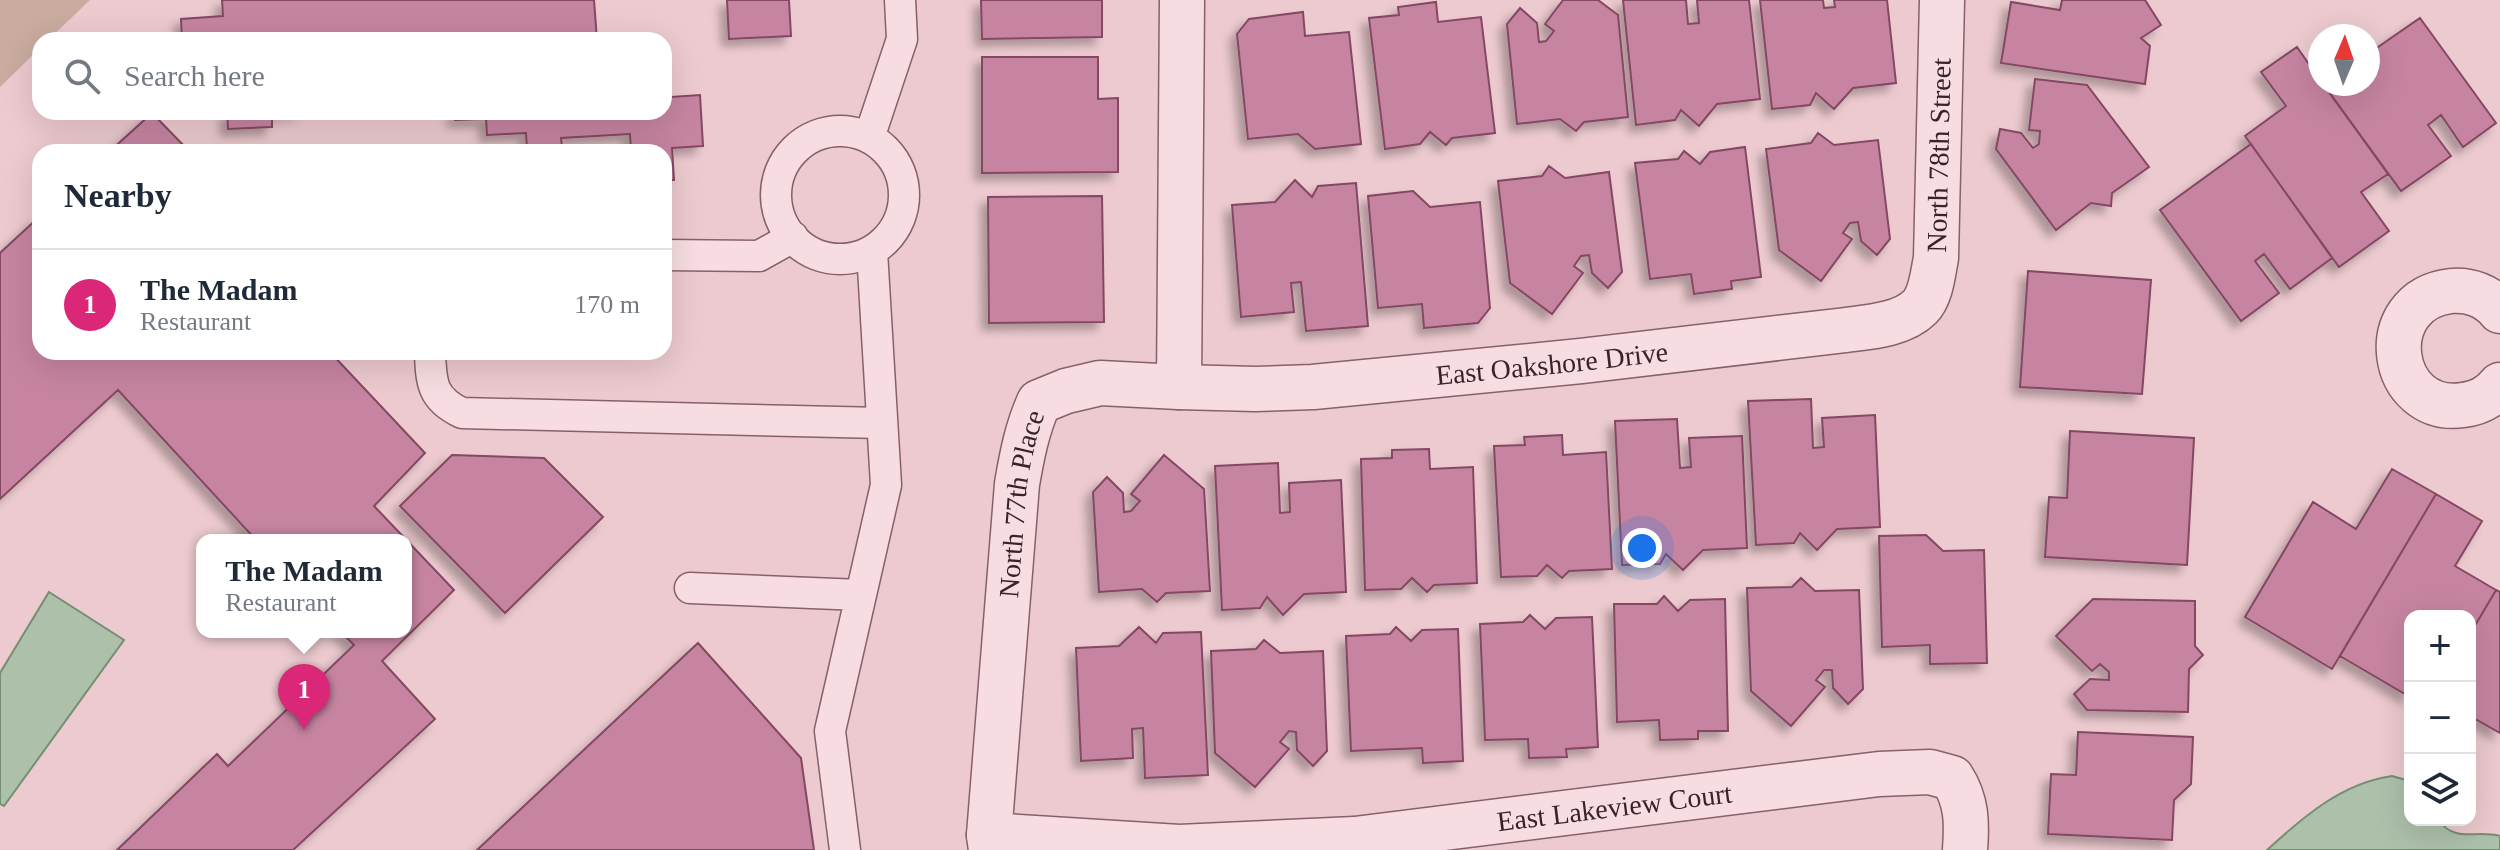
<!DOCTYPE html>
<meta charset="utf-8">
<style>
body{margin:0;font-family:"Times New Roman",serif;background:#f2f2f3;color:#1f2937}
.controls{position:absolute;right:24px;bottom:24px;display:grid;overflow:hidden;border-radius:16px;box-shadow:0 8px 32px #0002}
.controls button{width:72px;height:72px;display:grid;place-items:center;padding:0;border:0;border-bottom:2px solid #e0e1e3;background:#fff;color:#1f2937;font:40px sans-serif}
.compass{position:absolute;left:2308px;top:24px;width:72px;height:72px;border-radius:50%;background:#fff;box-shadow:0 8px 32px #0002;rotate:2deg}
.you{position:absolute;left:1642px;top:548px;width:28px;height:28px;margin:-20px;border:6px solid #fff;border-radius:50%;background:#1a73e8;box-shadow:0 0 0 12px #1a73e833}
.badge{display:grid;place-items:center;width:52px;height:52px;border-radius:50%;background:#db2777;color:#fff;font-size:26px;font-weight:700}
.pin{position:absolute;translate:-50% -66px;filter:drop-shadow(0 2px 4px #0008)}
.pin::after{content:'';position:absolute;top:42px;width:28px;height:24px;background:inherit;clip-path:polygon(0 0,100% 0,50% 100%)}
.popup{position:absolute;left:196px;top:534px;width:216px;height:104px;box-sizing:border-box;display:grid;place-content:center;border-radius:16px;background:#fff;filter:drop-shadow(0 2px 6px #0005);font-size:26px;white-space:nowrap;color:#747a83}
.popup b{font-size:30px;color:#1f2937}
.popup::after{content:'';position:absolute;left:50%;top:100%;margin-left:-16px;border:16px solid transparent;border-top-color:#fff}
.list{margin:0;padding:0;list-style:none}
h2{display:flex;justify-content:space-between;align-items:center;height:104px;margin:0;padding:0 32px;font-size:34px}
h2 small{font-size:26px;font-weight:400;color:#747a83}
.list li{display:grid;grid-template-columns:52px 1fr auto;gap:24px;align-items:center;box-sizing:border-box;height:112px;padding:0 32px;border-top:2px solid #e0e1e3}
.list b{display:block;font-size:30px;white-space:nowrap}
.list p{margin:0;font-size:26px;white-space:nowrap;color:#747a83}
.list em{font-size:26px;font-style:normal;color:#747a83}
.icon{flex:none;width:44px;height:44px;fill:none;stroke:currentColor;stroke-width:2;stroke-linecap:round;stroke-linejoin:round}
.map{position:relative;flex:none;width:2500px;height:850px;overflow:hidden}
.search{position:absolute;background:#fff;box-shadow:0 8px 32px #0002;left:32px;top:32px;width:640px;height:88px;display:flex;align-items:center;gap:20px;box-sizing:border-box;padding:0 28px;border-radius:24px;color:#747a83;font-size:30px}
.panel{position:absolute;background:#fff;box-shadow:0 8px 32px #0002;left:32px;top:144px;width:640px;height:216px;border-radius:24px}
.map>svg:first-child{display:block}
</style>
<div class="map">
<svg width="2500" height="850" viewBox="0 0 2500 850">
<defs>
<filter id="shadow"><feDropShadow dx="-7" dy="7" stdDeviation="4" flood-color="#0004"/></filter>
</defs>
<rect width="100%" height="100%" fill="#eccacf"/>
<!-- grass -->
<path fill="#c9ab9f" d="M0 0H90L48 40H40V48L0 87Z"/>
<!-- water -->
<path fill="#adc0aa" stroke="#748f71" stroke-width="2" d="M49 592 124 640 4 806 0 804V673Z
M2392 776 2410 781V820H2438C2457 844 2475 829 2500 836V850H2267C2303 817 2342 783 2392 776Z"/>
<!-- building -->
<path fill="#c684a0" stroke="#844862" stroke-width="2" filter="url(#shadow)" d="M222 0H594L597 40H182L181 19 223 16Z
M727 0H789L791 36 729 39Z
M981 0H1102V37L982 39Z
M1563 0H1598L1618 15 1628 117 1584 122 1576 131 1560 119 1517 124 1507 24 1520 8 1537 23 1539 42 1546 41 1554 31 1545 24Z
M1623 0H1686L1688 24 1699 23 1697 0H1749L1760 99 1717 104 1699 126 1681 110 1675 120 1636 125Z
M1760 0H1823L1824 8 1835 7 1834 0H1887L1896 83 1853 88 1834 109 1816 93 1810 105 1772 109Z
M2062 0H2145L2161 25 2141 38 2150 46 2145 84 2001 63 2011 2 2060 10Z
M1436 2 1438 22 1481 17 1495 133 1452 138 1446 145 1430 132 1420 144 1385 149 1369 18 1399 15 1398 7Z
M1303 12 1305 36 1349 32 1361 144 1315 149 1298 134 1248 139 1237 34 1249 19Z
M2420 18 2496 123 2463 147 2441 115 2428 125 2451 156 2401 191 2324 85 2368 84V54Z
M2297 47 2320 80V84H2323L2388 174 2361 192 2389 231 2339 267 2245 136 2286 106 2261 72Z
M982 57H1098V99L1118 98V172L982 173Z
M664 61H668L671 97 700 95 703 146 672 148 674 180H664V152H631L630 134 561 138 562 147 527 150 526 133 487 135 486 119 455 120 454 112H664Z
M2035 79 2087 85 2149 167 2112 193 2111 206 2091 203 2056 230 1996 149 2000 129 2021 133 2033 148 2039 144 2040 131 2029 130Z
M227 112H302V113L272 115V127L228 129Z
M152 113 190 152H109Z
M1818 133 1834 145 1878 140 1890 239 1877 255 1861 241 1858 222 1850 223 1843 233 1852 239 1821 281 1779 250 1766 149 1811 143Z
M2251 144 2332 258 2290 289 2264 254 2255 261 2279 293 2241 321 2160 210Z
M1745 147 1761 277 1731 281 1732 289 1694 294 1691 274 1650 279 1635 163 1678 159 1684 151 1700 164 1710 152Z
M1549 166 1565 178 1609 172 1622 272 1608 288 1592 273 1589 255 1581 256 1574 266 1583 273 1552 314 1510 283 1498 181 1542 176Z
M1295 180 1312 197 1318 186 1356 183 1368 326 1306 331 1301 282 1291 283 1294 312 1241 317 1232 205 1275 202Z
M1413 191 1430 207 1480 202 1490 308 1478 323 1424 328 1422 304 1378 308 1368 196Z
M1102 196 1104 322 989 323 988 197Z
M40 216V352H330L425 453 374 506 454 590 382 661 435 719 293 850H117L217 754 228 766 354 645 341 632H406V540H256L118 390 0 499V253Z
M2028 271 2151 280 2142 394 2020 387Z
M1811 399 1813 448 1824 447 1822 418 1875 415 1880 527 1837 529 1817 550 1800 533 1794 543 1756 545 1748 401Z
M1677 419 1680 468 1691 467 1689 438 1742 436 1747 548 1703 550 1683 570 1666 554 1660 564 1622 565 1615 421Z
M2070 431 2194 438 2187 565 2045 557 2049 497 2067 498Z
M1562 435 1563 455 1606 452 1612 569 1569 571 1562 578 1547 565 1537 576 1501 577 1494 446 1525 445 1524 437Z
M1429 449 1430 469 1473 467 1477 583 1434 585 1427 592 1412 578 1401 589 1365 590 1361 459 1392 458V450Z
M452 455 544 458 603 517 505 613 400 506Z
M1164 455 1204 489 1210 591 1166 593 1157 602 1142 589 1099 592 1093 492 1107 477 1123 493 1124 512 1131 511 1140 501 1131 494Z
M1278 463 1280 513 1290 512 1289 483 1341 480 1346 592 1304 594 1283 615 1267 597 1260 608 1222 610 1215 466Z
M2392 469 2436 494 2332 669 2245 617 2313 502 2356 529Z
M2436 494 2482 521 2455 566 2496 590 2470 634V616H2410V697L2340 656Z
M1926 535 1943 551 1984 550 1987 663 1930 664V645L1882 647 1879 536Z
M1801 578 1815 591 1859 590 1863 689 1848 704 1833 688 1832 670H1824L1816 680 1825 687 1791 726 1751 691 1747 588 1792 587Z
M2496 590 2500 592V733L2470 716V634Z
M1664 596 1678 611 1690 600 1725 599 1728 731H1698V739L1660 740 1659 720 1617 722 1614 604H1657Z
M2093 599 2195 601V646L2203 655 2189 669 2188 712 2087 710 2074 694 2090 679 2109 680V672L2100 664 2092 671 2056 636Z
M1530 615 1545 629 1556 618 1592 617 1598 747 1566 749 1567 757 1529 758 1528 739 1485 740 1480 624 1523 622Z
M1139 627 1156 643 1163 633 1201 632 1208 775 1145 778 1143 728 1132 729 1133 758 1081 761 1076 648 1119 646Z
M1396 627 1411 641 1422 630 1458 629 1463 761 1423 763 1422 748 1351 751 1346 636 1390 634Z
M1264 640 1280 653 1323 651 1327 751 1313 766 1297 750 1296 732 1289 731 1280 742 1289 749 1255 787 1215 753 1211 651 1256 649Z
M698 643 801 758 814 850H477Z
M2078 732 2193 737 2191 784 2174 800 2172 840 2048 834 2051 774 2076 775Z"/>
<g fill="none" stroke-linecap="round" stroke-linejoin="round">
<!-- lane casing -->
<g stroke="#87606c" stroke-width="33">
<path id="lane" d="M776 195a64 64 0 1 1 128 0a64 64 0 1 1-128 0Z
M869 138 902 39 900 0
M664 255 759 256 793 237
M430 352C431 383 432 399 462 413L882 423
M690 588 861 595
M845 850 830 731 886 485 872 251"/>
</g>
<!-- street casing -->
<g stroke="#87606c" stroke-width="47">
<g id="street">
<path d="M2500 311C2488 296 2469 289 2451 291 2372 300 2388 416 2463 405 2479 403 2490 397 2500 385"/>
<path id="s1" d="M1179 387 1255 389 1313 387 1581 361 1846 330C1869 327 1902 325 1920 307 1931 296 1933 273 1936 258L1942 0"/>
<path id="s2" d="M989 835 1179 847 1355 839 1879 774 1930 772 1952 778C1967 801 1967 823 1965 850"/>
<path id="s3" d="M991 850 989 835 1017 484C1022 455 1027 429 1039 402L1066 391 1100 383 1179 387 1182 0"/>
</g>
</g>
<!-- lane -->
<use href="#lane" stroke="#f7dde1" stroke-width="30"/>
<!-- street -->
<use href="#street" stroke="#f7dde1" stroke-width="44"/>
</g>
<g text-anchor="middle" stroke-width="7" stroke-linejoin="round" paint-order="stroke">
<!-- street labels -->
<g font-size="28" fill="#39222a" stroke="#f3d9dd">
<text dy="10" stroke="none"><textPath href="#s1" startOffset="904">North 78th Street</textPath></text>
<text dy="10" stroke="none"><textPath href="#s1" startOffset="374">East Oakshore Drive</textPath></text>
<text dy="10" stroke="none"><textPath href="#s3" startOffset="348">North 77th Place</textPath></text>
<text dy="10" stroke="none"><textPath href="#s2" startOffset="628">East Lakeview Court</textPath></text>
</g>
</g>
</svg>
<div class="controls">
<button>+</button>
<button>−</button>
<button><svg class="icon" aria-label="layers" viewBox="0 0 24 24"><path d="M12 4l9 5-9 5-9-5zM3 14l9 5 9-5"/></svg></button>
</div>
<svg class="compass" viewBox="-18 -18 36 36"><path d="M0-13l5 13h-10z" fill="#e53935"/><path d="M0 13l5-13h-10z" fill="#747a83"/></svg>
<div class="you"></div>
<div class="pin badge" style="left:304px;top:730px">1</div>
<div class="popup"><b>The Madam</b>Restaurant</div>
<div class="search"><svg class="icon" aria-label="search" viewBox="0 0 24 24"><circle cx="10" cy="10" r="6"/><path d="M15 15l6 6"/></svg>Search here</div>
<section class="panel">
<h2>Nearby<small></small></h2>
<ul class="list">
<li><span class="badge">1</span><div><b>The Madam</b><p>Restaurant</p></div><em>170 m</em></li>
</ul>
</section>
</div>
